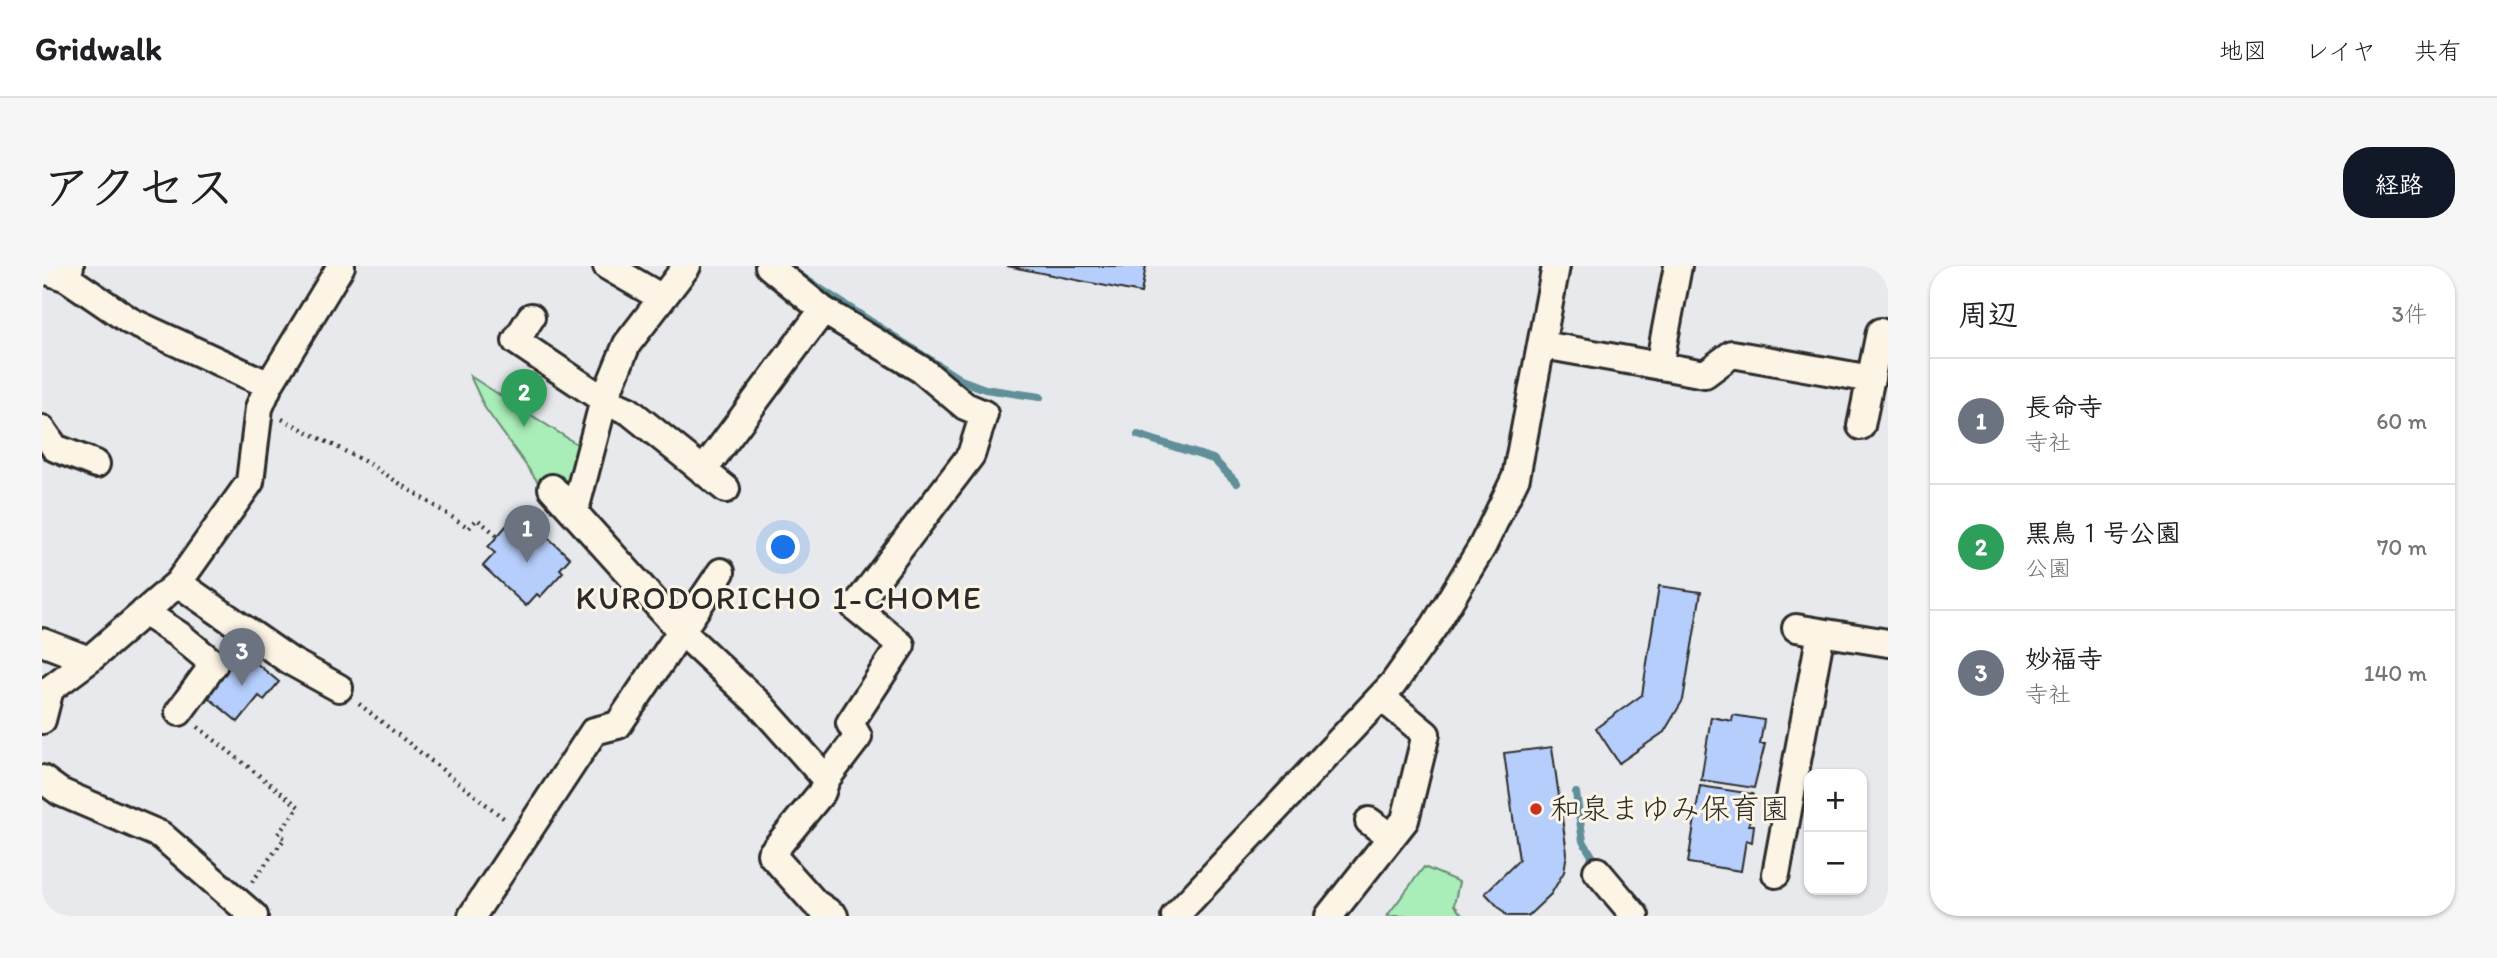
<!DOCTYPE html>
<html lang="ja">
<meta charset="utf-8">
<style>
body{margin:0;font-family:Itim,"Klee One",sans-serif;background:#f6f6f6;color:#202124}
.controls{position:absolute;right:21px;bottom:21px;display:grid;overflow:hidden;border-radius:14px;box-shadow:0 2px 5px #0004}
.controls button{width:63px;height:63px;display:grid;place-items:center;padding:0;border:0;border-bottom:2px solid #e0e0e0;background:#fff;color:#202124;font:35px sans-serif}
.you{position:absolute;left:742px;top:282px;width:24px;height:24px;margin:-18px;border:5px solid #fff;border-radius:50%;background:#1a73e8;box-shadow:0 0 0 10px #1a73e833}
.badge{display:grid;place-items:center;width:46px;height:46px;border-radius:50%;background:#111827;color:#fff;font-size:23px;font-weight:700}
.pin{position:absolute;translate:-50% -58px;filter:drop-shadow(0 2px 4px #0008)}
.pin::after{content:'';position:absolute;top:37px;width:24px;height:21px;background:inherit;clip-path:polygon(0 0,100% 0,50% 100%)}
.list{margin:0;padding:0;list-style:none}
h2{display:flex;justify-content:space-between;align-items:center;height:91px;margin:0;padding:0 28px;font-size:30px}
h2 small{font-size:23px;font-weight:400;color:#757577}
.list li{display:grid;grid-template-columns:46px 1fr auto;gap:21px;align-items:center;box-sizing:border-box;height:126px;padding:0 28px;border-top:2px solid #e0e0e0}
.list b{display:block;font-size:26px;white-space:nowrap}
.list p{margin:0;font-size:23px;white-space:nowrap;color:#757577}
.list em{font-size:23px;font-style:normal;color:#757577}
.map{position:relative;flex:none;width:1846px;height:650px;overflow:hidden;border-radius:28px}
header{display:flex;align-items:center;gap:42px;box-sizing:border-box;height:98px;padding:0 35px;background:#fff;border-bottom:2px solid #e0e0e0}
header strong{font-size:33px}
nav{display:flex;gap:38px;margin-inline-start:auto;font-size:24px}
.intro{display:flex;align-items:center;justify-content:space-between;box-sizing:border-box;height:168px;padding:0 42px}
h1{margin:0;font-size:49px}
.button{padding:18px 32px;border-radius:28px;background:#111827;color:#fff;font-size:24px;font-weight:700}
main{display:flex;gap:42px;padding:0 42px}
aside{flex:1;background:#fff;border-radius:28px;box-shadow:0 2px 5px #0004}
.map>svg:first-child{display:block}
</style>
<header>
<strong>Gridwalk</strong>
<nav><a>地図</a><a>レイヤ</a><a>共有</a></nav>
</header>
<div class="intro"><h1>アクセス</h1><a class="button">経路</a></div>
<main>
<div class="map">
<svg width="1846" height="650" viewBox="0 0 1846 650">
<rect width="100%" height="100%" fill="#e7e9ec"/>
<filter id="ink" filterUnits="userSpaceOnUse"><feTurbulence type="fractalNoise" baseFrequency=".0143" numOctaves="2"/><feDisplacementMap in="SourceGraphic" scale="14" xChannelSelector="R" yChannelSelector="G"/><feConvolveMatrix kernelMatrix="1 2 1 2 8 2 1 2 1" color-interpolation-filters="sRGB"/></filter>
<g filter="url(#ink)">
<!-- green -->
<path fill="#a9edb9" stroke="#6a8c72" stroke-width="2" d="M428 110 536 179 525 216 501 223 443 142Z
M1382 601 1417 616 1412 639 1421 650H1345Z"/>
<g fill="none" stroke-linecap="round" stroke-linejoin="round">
<!-- stream -->
<path stroke="#608e99" stroke-width="8" d="M757 9 919 114 943 123 998 131
M1096 169 1171 193 1195 217
M1534 527 1541 575 1556 600"/>
</g>
<!-- building -->
<path fill="#b6cefc" stroke="#2b2b2b" stroke-width="2" d="M965 0H1104L1099 27Z
M485 252 528 292 518 303 521 306 498 331 495 328 484 340 441 300 453 287 446 281 465 259 473 266Z
M1617 320 1659 326 1641 434 1622 466 1577 497 1554 462 1600 429Z
M197 383 237 416 222 434 217 430 196 456 167 432 169 429 164 425Z
M1691 449 1722 454 1718 478H1723L1712 522 1659 514 1669 451 1690 455Z
M1510 481 1525 587 1522 606 1509 628 1486 650H1465L1443 627 1477 594 1462 487Z
M1658 520 1711 528 1707 559H1712L1710 576 1704 574 1699 605 1646 597Z"/>
<g fill="none" stroke-linecap="round" stroke-linejoin="round">
<!-- minor casing -->
<g stroke="#2b2b2b" stroke-width="32">
<path id="minor" d="M565 0 620 32
M727 0 781 44 880 104 923 140 942 148 929 189 813 341 859 379 808 457 816 471 784 513
M0 3 25 12 28 0
M25 12 88 55 227 119
M489 51 474 75 562 134 587 145 684 223
M1501 79 1663 108 1690 88 1829 113
M1617 100 1636 0
M1819 160 1838 66
M0 163 13 182 54 198
M661 205 781 44
M510 222 639 365 718 439 784 513 780 526 729 588 773 637 792 650
M533 244 562 134 585 78 645 0
M136 317 248 395 297 422
M102 346 137 369 172 398 137 446
M1754 362 1846 377
M0 376 47 394
M0 454 8 423 47 394 136 317 208 216 217 142 227 119 299 0
M0 513 18 526 119 569 212 650
M1327 555 1349 571
M1555 605 1593 650
M1734 608 1779 366
M430 650 552 465 576 459 679 306
M1133 650 1351 418 1393 359 1440 281 1474 211 1514 0
M1287 650 1363 554 1384 468 1339 431"/>
</g>
<!-- path -->
<path stroke="#2b2b2b" stroke-width="4.5" stroke-dasharray="2 5" stroke-linecap="butt" d="M240 153 326 197 427 262 435 253 456 270
M317 438 464 554
M156 461 257 541 236 568 243 572 210 616"/>
<!-- minor -->
<use href="#minor" stroke="#fcf5e5" stroke-width="26"/>
</g>
</g>
<!-- markers -->
<circle fill="#c8321e" stroke="#fcf5e5" stroke-width="2.5" cx="1494" cy="543" r="7"/>
<g text-anchor="middle" stroke-width="6" stroke-linejoin="round" paint-order="stroke">
<!-- poi labels -->
<g font-size="30" fill="#2b2b2b" stroke="#fcf5e5" text-anchor="start">
<text x="1508" y="553">和泉まゆみ保育園</text>
</g>
<!-- neighbourhood labels -->
<g font-size="32" letter-spacing="2" fill="#2b2b2b" stroke="#fcf5e5">
<text x="737" y="343">KURODORICHO 1-CHOME</text>
</g>
</g>
</svg>
<div class="controls">
<button>+</button>
<button>−</button>
</div>
<div class="you"></div>
<div class="pin badge" style="left:485px;top:297px;background:#6b7280">1</div>
<div class="pin badge" style="left:482px;top:161px;background:#2e9e5b">2</div>
<div class="pin badge" style="left:200px;top:420px;background:#6b7280">3</div>
</div>
<aside>
<h2>周辺<small>3件</small></h2>
<ul class="list">
<li><span class="badge" style="background:#6b7280">1</span><div><b>長命寺</b><p>寺社</p></div><em>60 m</em></li>
<li><span class="badge" style="background:#2e9e5b">2</span><div><b>黒鳥１号公園</b><p>公園</p></div><em>70 m</em></li>
<li><span class="badge" style="background:#6b7280">3</span><div><b>妙福寺</b><p>寺社</p></div><em>140 m</em></li>
</ul>
</aside>
</main>
